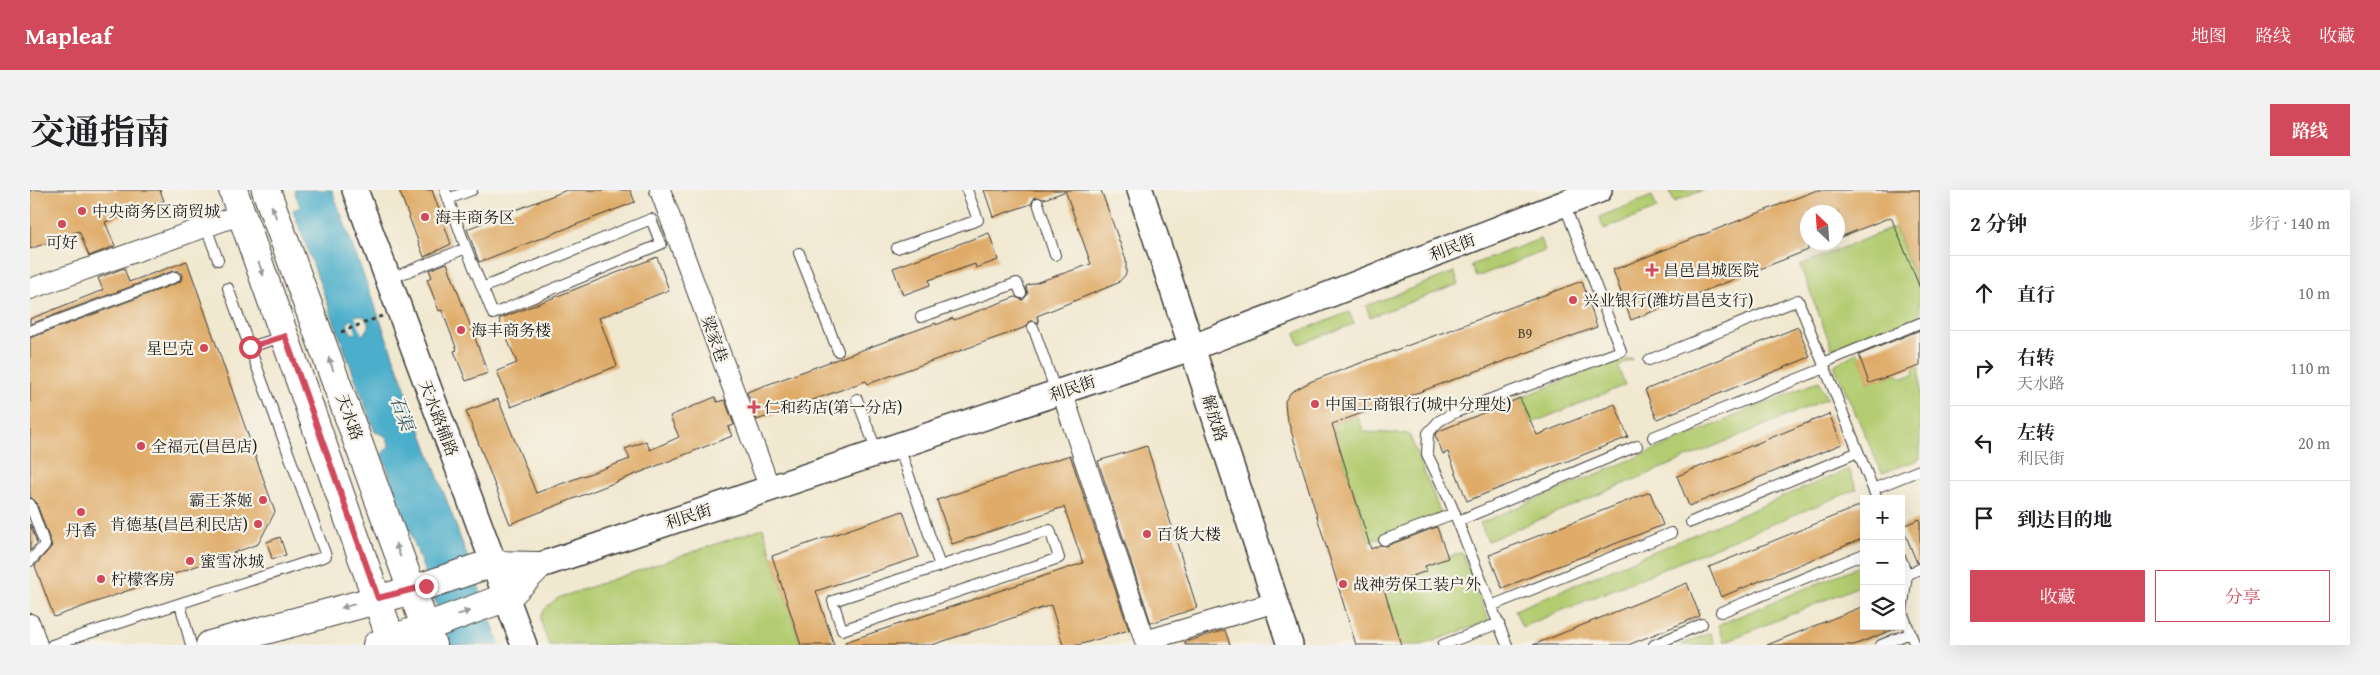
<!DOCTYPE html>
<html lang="zh">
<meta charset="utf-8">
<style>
body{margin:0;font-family:"Gentium Book Plus","Noto Serif SC",serif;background:#f2f2f2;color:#202124}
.controls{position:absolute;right:15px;bottom:15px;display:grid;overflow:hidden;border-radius:0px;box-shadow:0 5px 20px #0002}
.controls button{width:45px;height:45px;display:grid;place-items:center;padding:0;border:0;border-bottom:1px solid #e0e0e0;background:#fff;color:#202124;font:25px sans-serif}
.compass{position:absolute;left:1770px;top:15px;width:45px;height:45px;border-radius:50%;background:#fff;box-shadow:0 5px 20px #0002;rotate:335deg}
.stop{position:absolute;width:15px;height:15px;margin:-11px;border:4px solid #d1495b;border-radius:50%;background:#fff}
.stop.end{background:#d1495b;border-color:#fff;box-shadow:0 1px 5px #0008}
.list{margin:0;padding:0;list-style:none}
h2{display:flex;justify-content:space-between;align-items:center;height:65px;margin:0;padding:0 20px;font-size:21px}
h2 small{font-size:16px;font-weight:400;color:#757577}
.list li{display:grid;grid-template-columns:32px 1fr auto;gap:15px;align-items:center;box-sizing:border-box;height:75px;padding:0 20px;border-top:1px solid #e0e0e0}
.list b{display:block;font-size:19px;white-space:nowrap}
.list p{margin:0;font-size:16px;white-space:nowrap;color:#757577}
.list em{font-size:16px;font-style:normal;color:#757577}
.actions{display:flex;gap:10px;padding:15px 20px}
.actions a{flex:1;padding:11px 0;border:1px solid #d1495b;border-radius:0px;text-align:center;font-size:18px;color:#d1495b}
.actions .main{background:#d1495b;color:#fff}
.icon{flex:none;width:28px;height:28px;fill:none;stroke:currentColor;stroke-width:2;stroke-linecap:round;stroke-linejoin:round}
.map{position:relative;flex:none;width:1890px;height:455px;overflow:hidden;border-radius:0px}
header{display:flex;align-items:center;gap:30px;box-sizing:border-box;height:70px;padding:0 25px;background:#d1495b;color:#fff}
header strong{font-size:24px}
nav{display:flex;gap:28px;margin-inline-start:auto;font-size:18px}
.intro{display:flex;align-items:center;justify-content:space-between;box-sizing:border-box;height:120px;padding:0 30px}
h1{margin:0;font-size:35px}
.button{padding:12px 22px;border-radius:0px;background:#d1495b;color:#fff;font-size:18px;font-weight:700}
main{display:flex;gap:30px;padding:0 30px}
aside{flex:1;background:#fff;border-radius:0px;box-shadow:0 5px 20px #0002}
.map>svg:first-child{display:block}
</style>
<header>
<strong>Mapleaf</strong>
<nav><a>地图</a><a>路线</a><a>收藏</a></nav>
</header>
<div class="intro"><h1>交通指南</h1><a class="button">路线</a></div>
<main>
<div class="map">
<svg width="1890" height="455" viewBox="0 0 1890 455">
<rect width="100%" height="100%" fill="#f7f3e8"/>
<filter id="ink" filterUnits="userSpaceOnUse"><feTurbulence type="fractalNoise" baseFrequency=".02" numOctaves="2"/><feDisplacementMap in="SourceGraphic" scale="10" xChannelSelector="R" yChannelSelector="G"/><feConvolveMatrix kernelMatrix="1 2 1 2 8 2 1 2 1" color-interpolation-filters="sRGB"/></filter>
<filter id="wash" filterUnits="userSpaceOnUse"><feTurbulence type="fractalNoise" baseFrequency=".0096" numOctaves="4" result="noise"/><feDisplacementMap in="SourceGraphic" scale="20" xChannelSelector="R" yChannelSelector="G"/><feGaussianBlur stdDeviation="1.12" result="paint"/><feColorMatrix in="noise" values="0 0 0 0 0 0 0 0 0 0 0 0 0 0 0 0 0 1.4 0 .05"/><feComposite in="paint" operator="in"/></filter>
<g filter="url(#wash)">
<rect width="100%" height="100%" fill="#f1e8d0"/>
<!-- green -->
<path fill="#b3cc71" stroke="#687446" d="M1639 0H1674L1644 12Z
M1622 6 1627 19 1574 39 1569 27Z
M1865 37 1890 100V126L1802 159 1770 75Z
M1510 49 1515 61 1446 87 1441 75Z
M1424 82 1429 94 1340 127 1336 116Z
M1319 122 1324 134 1269 154 1265 143Z
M1828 162 1839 193 1865 184 1873 188 1884 184 1883 179 1890 176V269L1852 283 1804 175Z
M1603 169 1588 177 1595 195 1502 233 1490 208 1586 170Z
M1789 191 1797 209 1458 351 1450 333Z
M1326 225 1335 242 1379 244 1411 324 1339 352 1302 234Z
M1819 279 1827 299 1492 437 1485 420Z
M733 338 771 455H519C510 429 504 425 528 408Z
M1432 362 1459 431 1392 455H1371L1350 391 1384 386 1397 381 1395 376Z
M1834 374V394L1694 452 1688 435Z
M1680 443 1685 455H1650Z"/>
<!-- water -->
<path fill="#4caecb" stroke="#346574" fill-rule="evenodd" d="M264 0H302L470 455H421L352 264 359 256C358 246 353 244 345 242L263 20 270 17ZM324 125 334 126 339 135 333 145 321 143 317 134Z"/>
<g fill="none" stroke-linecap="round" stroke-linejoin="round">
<!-- stream -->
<path stroke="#4caecb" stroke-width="5" d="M321 122 331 149"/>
</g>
<g id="blocks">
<!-- building -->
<path fill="#dfab67" d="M0 0H130L134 11 75 32 85 56 59 66 49 41 0 59Z
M369 0H402L421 54 394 67Z
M537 0H600L605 12 449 72 437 39Z
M954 0H1034V2L1014 9 1005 7 1001 14 963 27Z
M1035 0H1071L1096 70V84L1088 93 1007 126 1009 133 1001 130 996 137 838 194 836 191 727 230 717 202 906 133V135L923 128 924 130 985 107 993 110 998 104 996 96 1061 74Z
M1787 0H1890V98L1861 27 1808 48V22H1778V60L1601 130 1583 80Z
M959 43 968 70 946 78 945 74 899 90 900 95 873 105 863 78Z
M627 67 639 100 569 128 587 176 481 217 467 181 487 173 469 129Z
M157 71 245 322 228 354 24 427 5 376 22 356 6 312 0 307V148L147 93 151 91 152 85 149 81H143L0 134V129L73 100 68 88 94 78 99 92Z
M417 73 458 183 436 191 424 161 427 160 412 120 409 121 397 89 402 87 399 80Z
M1552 91 1567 137 1302 234 1341 359 1350 355 1356 356 1407 337 1418 368 1395 376 1397 381 1353 396 1371 455H1326L1256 224 1255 211 1261 202 1282 191Z
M1768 137 1780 167 1627 229 1615 200Z
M1890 140V176L1839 193 1829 165Z
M685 207 687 212 695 210 704 235 698 237 702 246 480 334 436 221 468 209 506 303 600 269 595 259 616 251 620 260 649 247 640 226Z
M1490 208 1507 245 1585 214 1598 247 1437 311 1418 262 1413 264 1405 245 1409 241Z
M1799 224 1812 254 1659 316 1647 286Z
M1117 256 1167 418 1121 433 1068 271Z
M1040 265 1099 440 1048 455H1033L1021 415 902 455H816L815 452 1053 373 1034 317 922 354 907 310Z
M1620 302 1633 335 1472 398 1459 365Z
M1834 314V348L1691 407 1679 377Z
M873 321 889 367 786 401 804 455H771L742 366Z
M1890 329V372L1887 373 1872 336Z
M0 334 7 353 0 361Z
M250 347 256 365 242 369 237 352Z
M1657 393 1670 426 1598 455H1503Z
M1834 416V436L1870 437 1824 455H1737Z
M1195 440 1200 455H1155V452Z"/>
</g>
</g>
<g filter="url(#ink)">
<use href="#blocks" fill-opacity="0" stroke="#3c3b37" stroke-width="1"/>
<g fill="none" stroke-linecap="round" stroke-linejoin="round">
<!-- service casing -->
<g stroke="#3c3b37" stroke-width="12">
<path id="service" d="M418 9 442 0
M1008 13 1025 65
M176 37 188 70
M436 58 463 124 631 54 621 29 452 98
M867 58 948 30 937 0
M769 63 808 161
M359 89 436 58 415 0
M891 127 987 93 991 103
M1003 137 1026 202
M0 141 145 87
M220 157 255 146
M1619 170 1768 110 1847 309
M1793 173 1890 133
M827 209 847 262
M1623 247 1795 178
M869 257 910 376 803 411 812 440 1029 368 1020 340 910 376
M1843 299 1890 280
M0 314 15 355 0 371
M1428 331 1607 256
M1661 332 1828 262
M1354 350 1425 323
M1871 369 1877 384 1890 379
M1877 384 1872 422 1885 455
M150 414 161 455
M1461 416 1641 343
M1691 422 1834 364
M22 455 296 366 198 98
M1413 455 1469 433
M1477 455 1418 307 1397 264 1398 243 1409 231 1426 222 1591 161 1534 14
M1624 455 1672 434
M1851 455 1880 443"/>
</g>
<!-- minor casing -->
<g stroke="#3c3b37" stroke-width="22">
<path id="minor" d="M630 0 740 299
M0 99 212 24
M1032 202 1115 451 1246 412
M0 434 7 455"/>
</g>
<!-- tertiary casing -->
<g stroke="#3c3b37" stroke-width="28">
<path id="tertiary" d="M325 0 494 455
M1110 0 1260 455
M508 376 1161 158 1569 0"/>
</g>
<!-- secondary casing -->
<g stroke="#3c3b37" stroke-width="30">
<path id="secondary" d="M203 0 363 455
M236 0 402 455
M180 455 383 400 447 378 464 375 508 376 477 407 347 455"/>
</g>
<!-- path -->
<path stroke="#3c3b37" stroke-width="3" stroke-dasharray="4 4" stroke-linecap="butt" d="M311 142 352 126"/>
<!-- service -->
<use href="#service" stroke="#fff" stroke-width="10"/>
<!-- minor -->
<use href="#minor" stroke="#fff" stroke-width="20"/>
<!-- tertiary -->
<use href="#tertiary" stroke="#fff" stroke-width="25"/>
<!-- secondary -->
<use href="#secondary" stroke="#fff" stroke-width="28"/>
</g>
<!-- one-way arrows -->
<defs><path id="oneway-solid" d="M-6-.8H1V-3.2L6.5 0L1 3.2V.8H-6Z" transform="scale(1.25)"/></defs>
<g fill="#999">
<use href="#oneway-solid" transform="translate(244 22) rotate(-111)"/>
<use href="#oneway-solid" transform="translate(231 79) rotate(70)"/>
<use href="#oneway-solid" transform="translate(301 174) rotate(-110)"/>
<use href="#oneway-solid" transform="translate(368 360) rotate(-110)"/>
<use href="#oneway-solid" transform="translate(318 416) rotate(164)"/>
<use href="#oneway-solid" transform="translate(433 423) rotate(-18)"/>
</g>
</g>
<g fill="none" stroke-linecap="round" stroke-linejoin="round" filter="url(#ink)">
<!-- route -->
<path stroke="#d1495b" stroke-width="6" d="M220 157 255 146 348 408 396 396"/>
</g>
<!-- markers -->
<g fill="#d1495b" stroke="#f7f3e8" stroke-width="2">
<circle cx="52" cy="21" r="5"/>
<circle cx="395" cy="27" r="5"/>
<circle cx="32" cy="34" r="5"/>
<path d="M1619.5 72.5h5v5h5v5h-5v5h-5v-5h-5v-5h5z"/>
<circle cx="1543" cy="110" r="5"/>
<circle cx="431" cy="140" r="5"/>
<circle cx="174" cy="158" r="5"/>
<circle cx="1285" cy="214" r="5"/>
<path d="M721.5 209.5h5v5h5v5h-5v5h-5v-5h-5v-5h5z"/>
<circle cx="111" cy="256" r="5"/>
<circle cx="233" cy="310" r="5"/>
<circle cx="51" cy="322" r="5"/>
<circle cx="228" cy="334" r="5"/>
<circle cx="1117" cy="344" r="5"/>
<circle cx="160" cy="371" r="5"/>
<circle cx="71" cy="389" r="5"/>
<circle cx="1313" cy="394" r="5"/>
</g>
<g text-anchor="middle" stroke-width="4.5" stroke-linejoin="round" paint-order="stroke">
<!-- number labels -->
<g font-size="14" fill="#4d402f">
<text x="1495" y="148">B9</text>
</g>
<!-- poi labels -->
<g font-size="16" fill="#1c1c1c" stroke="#f7f3e8" text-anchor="start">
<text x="62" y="27">中央商务区商贸城</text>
<text x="405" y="33">海丰商务区</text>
<text x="32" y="58" text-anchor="middle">可好</text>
<text x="1633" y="86">昌邑昌城医院</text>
<text x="1553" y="116">兴业银行(潍坊昌邑支行)</text>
<text x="441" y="146">海丰商务楼</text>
<text x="164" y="164" text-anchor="end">星巴克</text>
<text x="1295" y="220">中国工商银行(城中分理处)</text>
<text x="734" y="223">仁和药店(第一分店)</text>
<text x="121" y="262">全福元(昌邑店)</text>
<text x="223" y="316" text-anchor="end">霸王茶姬</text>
<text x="218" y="340" text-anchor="end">肯德基(昌邑利民店)</text>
<text x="51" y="346" text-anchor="middle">丹香</text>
<text x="1127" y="350">百货大楼</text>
<text x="170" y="377">蜜雪冰城</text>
<text x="81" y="395">柠檬客房</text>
<text x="1323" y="400">战神劳保工装户外</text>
</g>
<!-- street labels -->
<g font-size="16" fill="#1c1c1c" stroke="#f7f3e8">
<text transform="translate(1422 57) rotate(-21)" y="6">利民街</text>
<text transform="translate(685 149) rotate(70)" y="6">梁家巷</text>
<text transform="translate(1042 198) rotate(-19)" y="6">利民街</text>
<text transform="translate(320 227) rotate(70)" y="6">天水路</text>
<text transform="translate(409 228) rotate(69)" y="6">天水路辅路</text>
<text transform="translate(1185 228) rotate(72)" y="6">解放路</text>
<text transform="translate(658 326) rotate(-18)" y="6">利民街</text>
</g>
<!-- water labels -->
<g font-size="18" font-style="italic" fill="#2f5662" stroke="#f7f3e8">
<text transform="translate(372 223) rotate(70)" y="6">石渠</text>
</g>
</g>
</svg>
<div class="controls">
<button>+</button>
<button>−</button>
<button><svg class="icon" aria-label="layers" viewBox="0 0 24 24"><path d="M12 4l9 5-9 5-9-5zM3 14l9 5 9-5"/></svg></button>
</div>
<svg class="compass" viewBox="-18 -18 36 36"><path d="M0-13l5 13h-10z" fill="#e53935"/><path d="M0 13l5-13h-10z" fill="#757577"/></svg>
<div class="stop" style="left:220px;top:157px"></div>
<div class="stop end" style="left:396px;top:396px"></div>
</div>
<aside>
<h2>2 分钟<small>步行 · 140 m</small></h2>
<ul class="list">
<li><svg class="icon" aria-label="ahead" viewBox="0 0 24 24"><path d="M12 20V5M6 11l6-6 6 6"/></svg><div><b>直行</b></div><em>10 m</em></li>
<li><svg class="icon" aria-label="right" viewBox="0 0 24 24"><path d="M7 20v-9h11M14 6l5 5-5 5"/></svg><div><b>右转</b><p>天水路</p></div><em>110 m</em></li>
<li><svg class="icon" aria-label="left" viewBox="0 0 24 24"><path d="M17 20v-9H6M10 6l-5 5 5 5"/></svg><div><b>左转</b><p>利民街</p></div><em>20 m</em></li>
<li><svg class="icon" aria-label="arrive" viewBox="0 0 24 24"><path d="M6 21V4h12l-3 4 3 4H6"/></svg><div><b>到达目的地</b></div></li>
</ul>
<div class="actions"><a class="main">收藏</a><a>分享</a></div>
</aside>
</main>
